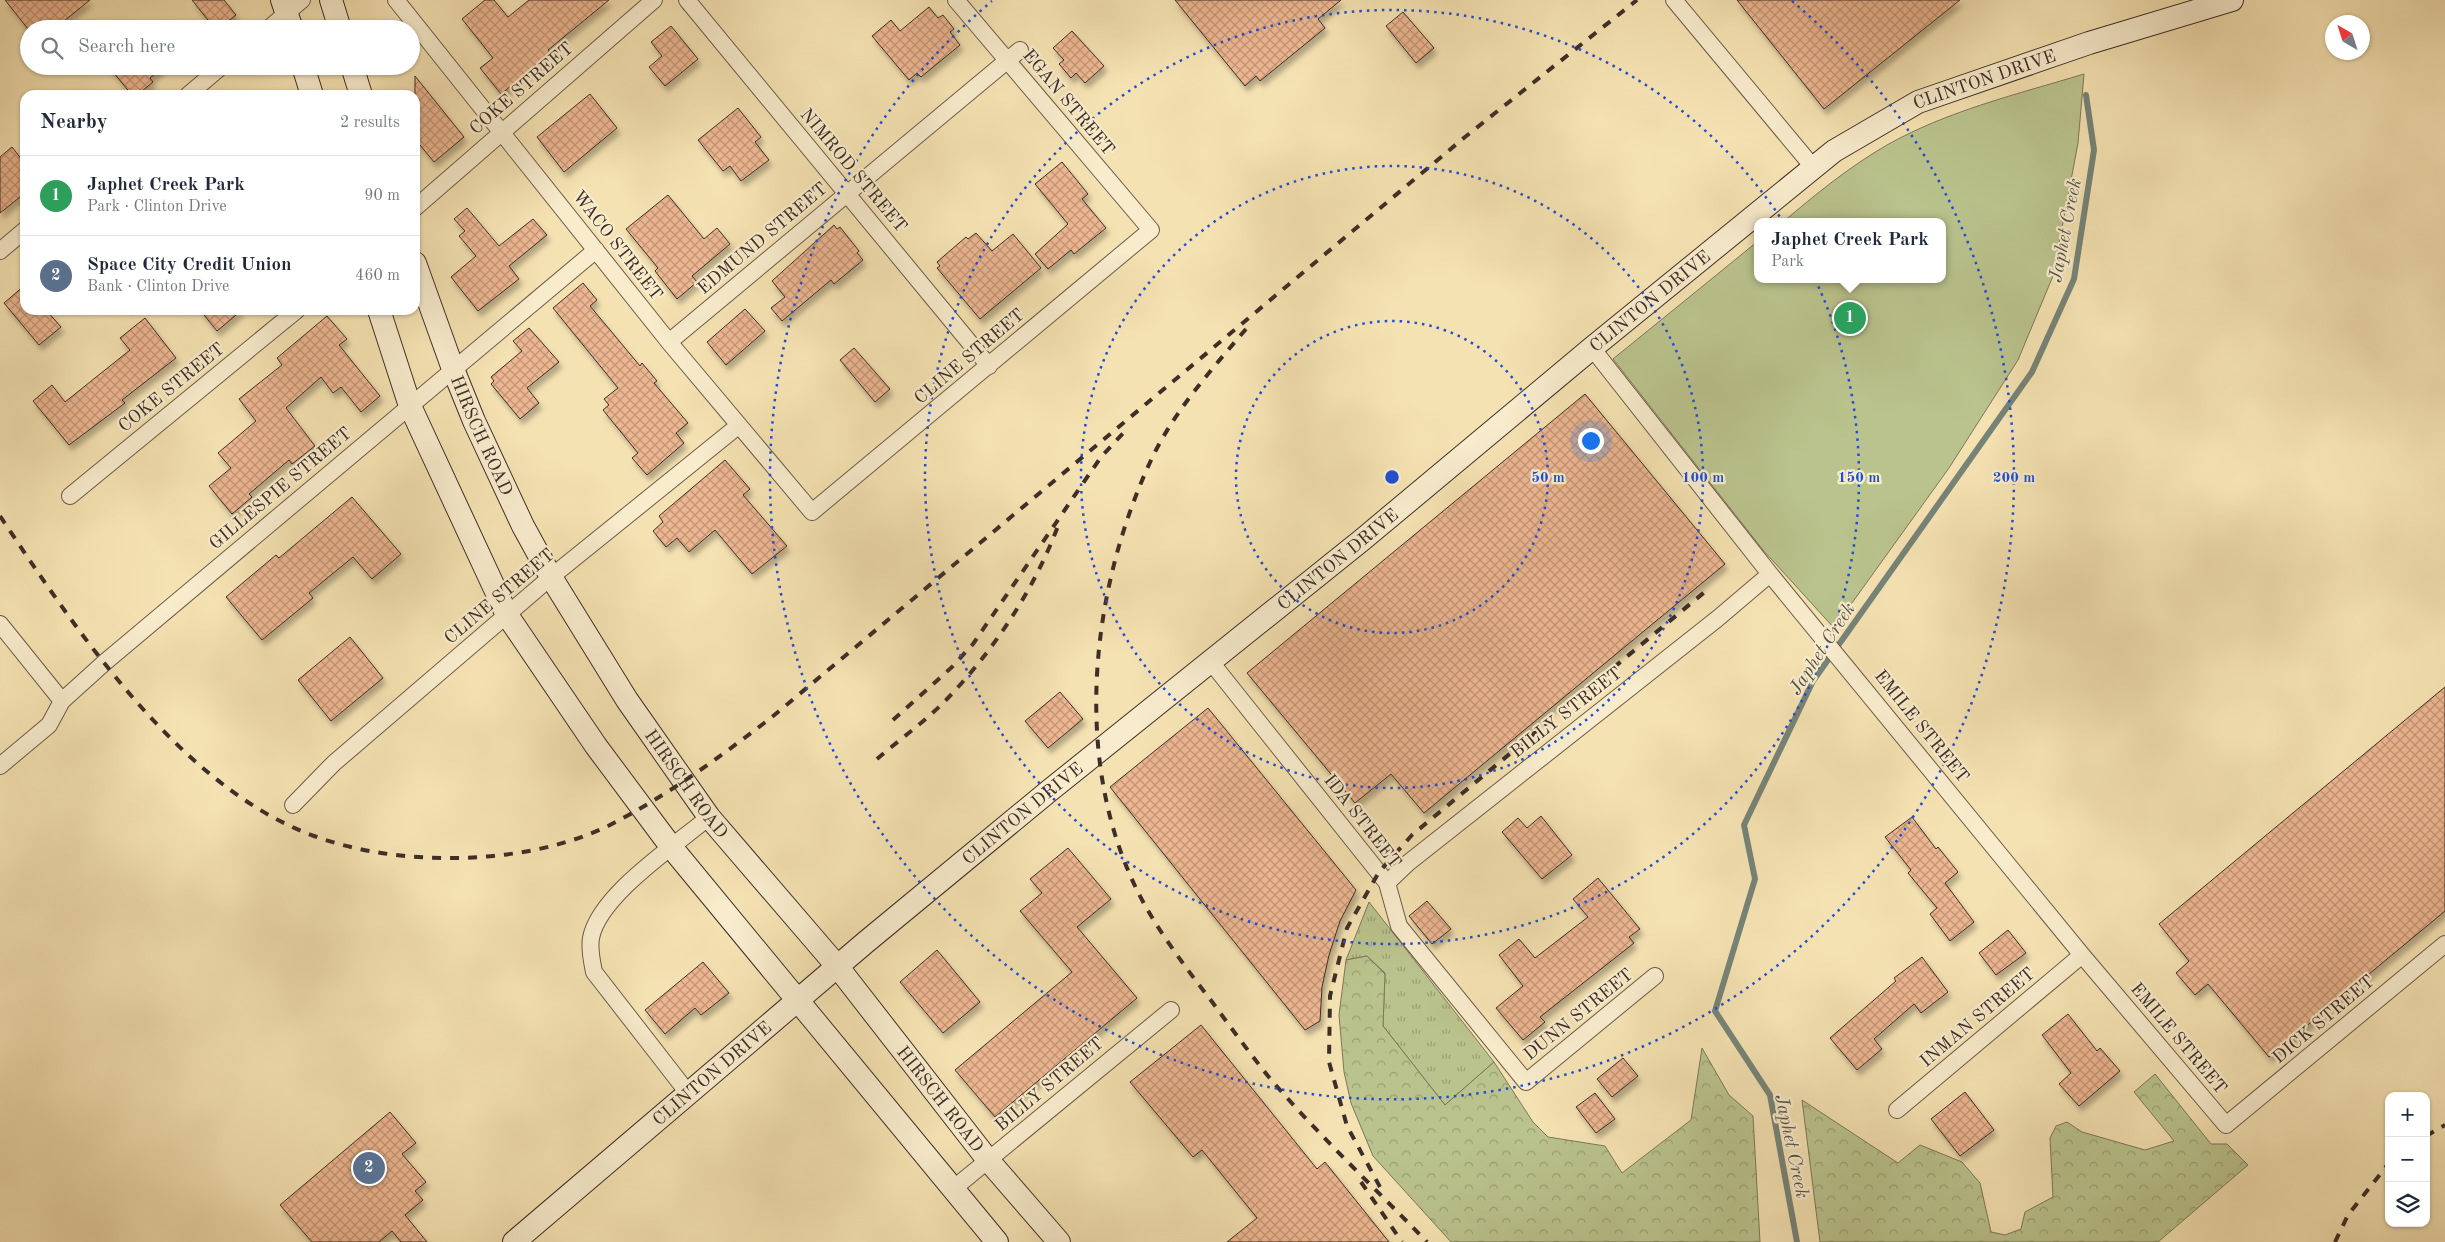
<!DOCTYPE html>
<meta charset="utf-8">
<style>
body{margin:0;font-family:"Old Standard TT",serif;background:#f2f2f3;color:#1f2937}
.controls{position:absolute;right:15px;bottom:15px;display:grid;overflow:hidden;border-radius:10px;box-shadow:0 1px 4px #0004}
.controls button{width:45px;height:45px;display:grid;place-items:center;padding:0;border:0;border-bottom:1px solid #e0e1e3;background:#fff;color:#1f2937;font:25px sans-serif}
.compass{position:absolute;left:2325px;top:15px;width:45px;height:45px;border-radius:50%;background:#fff;box-shadow:0 1px 4px #0004;rotate:321deg}
.you{position:absolute;left:1590px;top:440px;width:18px;height:18px;margin:-12px;border:4px solid #fff;border-radius:50%;background:#1a73e8;box-shadow:0 0 0 8px #1a73e833}
.badge{display:grid;place-items:center;width:32px;height:32px;border-radius:50%;background:#111827;color:#fff;font-size:16px;font-weight:700}
.pin{position:absolute;translate:-50% -50%;border:2px solid #fff;box-shadow:0 1px 5px #0006}
.popup{position:absolute;left:1754px;top:218px;width:192px;height:65px;box-sizing:border-box;display:grid;place-content:center;border-radius:10px;background:#fff;filter:drop-shadow(0 1px 4px #0005);font-size:16px;white-space:nowrap;color:#747a83}
.popup b{font-size:19px;color:#1f2937}
.popup::after{content:'';position:absolute;left:50%;top:100%;margin-left:-10px;border:10px solid transparent;border-top-color:#fff}
.list{margin:0;padding:0;list-style:none}
h2{display:flex;justify-content:space-between;align-items:center;height:65px;margin:0;padding:0 20px;font-size:21px}
h2 small{font-size:16px;font-weight:400;color:#747a83}
.list li{display:grid;grid-template-columns:32px 1fr auto;gap:15px;align-items:center;box-sizing:border-box;height:80px;padding:0 20px;border-top:1px solid #e0e1e3}
.list b{display:block;font-size:19px;white-space:nowrap}
.list p{margin:0;font-size:16px;white-space:nowrap;color:#747a83}
.list em{font-size:16px;font-style:normal;color:#747a83}
.icon{flex:none;width:28px;height:28px;fill:none;stroke:currentColor;stroke-width:2;stroke-linecap:round;stroke-linejoin:round}
.map{position:relative;flex:none;width:2445px;height:1242px;overflow:hidden}
.search{position:absolute;background:#fff;box-shadow:0 1px 4px #0004;left:20px;top:20px;width:400px;height:55px;display:flex;align-items:center;gap:12px;box-sizing:border-box;padding:0 18px;border-radius:28px;color:#747a83;font-size:19px}
.panel{position:absolute;background:#fff;box-shadow:0 1px 4px #0004;left:20px;top:90px;width:400px;height:225px;border-radius:15px}
.map>svg:first-child{display:block}
</style>
<div class="map">
<svg width="2445" height="1242" viewBox="0 0 2445 1242">
<defs>
<pattern id="grass-tufts" width="24" height="20" patternUnits="userSpaceOnUse" patternTransform="scale(1.25)"><rect width="24" height="20" fill="#bac38d"/><path d="M3 7l-1-3M5 7V3M7 7l1-3M15 17l-1-3M17 17v-4M19 17l1-3" fill="none" stroke="#999f73"/></pattern>
<pattern id="forest-crowns" width="20" height="18" patternUnits="userSpaceOnUse" patternTransform="scale(1.25)"><rect width="20" height="18" fill="#bac38d"/><path d="M2 6a3 3 0 1 1 6 0M12 15a3 3 0 1 1 6 0" fill="none" stroke="#999f73"/></pattern>
<pattern id="building-cross-hatch" width="8" height="8" patternUnits="userSpaceOnUse" patternTransform="scale(1.25)"><rect width="8" height="8" fill="#ecb690"/><path d="M0 0l8 8M0 8l8-8" fill="none" stroke="#c19476"/></pattern>
<filter id="shadow"><feDropShadow dx="3" dy="5.5" stdDeviation="2.5" flood-color="#0004"/></filter>
</defs>
<rect width="100%" height="100%" fill="#f5e2b2"/>
<filter id="stains"><feTurbulence type="fractalNoise" baseFrequency=".004" numOctaves="4"/><feColorMatrix values="0 0 0 0 .2 0 0 0 0 .09 0 0 0 0 .02 0 0 0 .5 -.17"/></filter>
<radialGradient id="worn" r=".72"><stop offset=".6" stop-color="#630" stop-opacity="0"/><stop offset="1" stop-color="#630" stop-opacity=".3"/></radialGradient>
<!-- grass -->
<path fill="url(#grass-tufts)" stroke="#7c785a" d="M1369 902 1494 1062 1445 1105 1383 1026 1385 973 1367 956 1346 960Z"/>
<!-- forest -->
<path fill="url(#forest-crowns)" stroke="#7c785a" d="M1367 956 1385 974 1383 1026 1445 1105 1494 1062 1533 1122 1548 1137 1605 1146 1622 1173 1691 1120 1702 1048 1729 1095 1753 1116 1760 1242H1451L1373 1156 1351 1103 1344 1072 1339 1015 1346 960Z
M2155 1074 2211 1144H2227L2248 1165 2158 1242H1820L1802 1100 1898 1163 1920 1145 1962 1162 1980 1183 1991 1232 2005 1235 2021 1229 2025 1212 2053 1197 2050 1138 2056 1126 2067 1122 2082 1132 2145 1150 2174 1141 2134 1092Z"/>
<!-- green -->
<path fill="#bac38d" stroke="#7c785a" d="M2084 74 2078 143 2053 276 2018 360 1949 468 1834 628 1763 550 1613 359 1757 242 1758 279H1942V222H1783C1816 194 1849 167 1887 145 1947 111 2018 94 2084 74Z"/>
<g fill="none" stroke-linecap="round" stroke-linejoin="round">
<!-- stream -->
<path stroke="#768478" stroke-width="6" d="M1797 1242 1770 1095 1715 1011 1755 879 1744 825 1813 681 2032 372 2074 279 2094 150 2086 95"/>
</g>
<!-- building -->
<path fill="url(#building-cross-hatch)" stroke="#3e2e28" filter="url(#shadow)" d="M5 0H90L54 29H28Z
M192 0H224L236 15 219 29H215Z
M485 0H494L508 17 529 0H609L548 50 551 54 501 94 480 68 493 58 462 19Z
M1175 0H1341L1318 19 1325 28 1260 81 1256 76 1245 86Z
M1737 0H1960L1824 109Z
M929 7 938 18 943 15 954 29 950 32 960 45 921 77 917 73 909 80 872 36 891 20 900 31Z
M1403 12 1434 48 1416 63 1386 26Z
M671 26 698 59 665 86 649 67 662 56 651 42Z
M1072 31 1104 66 1085 83 1076 73 1071 78 1059 64 1064 60 1053 48Z
M108 66H165L150 78 153 82 137 95H132Z
M415 76 464 137 434 162 415 139Z
M590 94 617 128 564 172 537 137Z
M738 108 761 137 755 142 769 160 741 181 730 166 723 171 698 140Z
M12 147 25 164V193L0 213V157Z
M1062 162 1088 194 1082 199 1106 228 1074 254 1071 250 1048 269 1035 254 1068 224 1035 184Z
M668 195 704 239 717 228 730 244 692 276 697 282 677 299 655 271 658 268 626 229Z
M467 208 499 246 533 219 547 235 509 266 519 279 478 311 451 277 476 256 459 236 465 231 454 219Z
M834 225 837 229 840 227 859 251 857 253 863 260 834 284 831 280 782 321 771 308 785 297 772 281Z
M976 233 992 251 1013 234 1041 268 980 319 937 268 940 266 937 262 966 237 968 239Z
M583 283 597 300 590 306 640 366 642 363 657 381 654 383 688 423 676 433 684 443 647 475 632 458 638 453 603 410 609 405 604 399 618 388 553 308Z
M25 285V310H46L61 327 39 345 4 303Z
M745 309 765 331 726 365 707 342Z
M200 310H242L217 331Z
M327 316 347 339 339 345 380 396 361 412 341 387 333 393 321 377 286 408 315 446 292 464 289 460 249 494 252 497 232 514 209 486 231 468 218 453 256 421 239 399 282 365 277 358Z
M145 318 176 358 122 400 125 403 69 445 33 401 52 385 65 402 130 350 120 338Z
M529 328 559 362 527 388 539 403 520 419 491 384 494 381 491 377 522 351 513 341Z
M854 348 890 389 875 402 840 360Z
M1585 394 1725 564 1424 813 1391 774 1355 803 1247 673Z
M725 460 750 489 743 495 787 546 752 574 715 530 689 552 677 538 666 547 653 531 663 522 659 516Z
M352 497 401 554 372 579 353 557 309 593 313 598 262 640 226 597 276 555 279 558Z
M350 637 383 678 331 721 298 680Z
M2445 687V911L2269 1057 2208 984 2195 995 2176 973 2189 961 2159 924Z
M1060 692 1083 719 1048 748 1025 721Z
M1208 708 1356 890 1340 921 1329 955 1322 987 1320 1021 1305 1030 1110 787Z
M1541 816 1572 855 1542 879 1502 832 1518 818 1527 828Z
M1912 817 1936 849 1938 847 1958 872 1945 883 1974 922 1950 941 1930 914 1937 908 1908 873 1911 870 1885 837Z
M1068 848 1111 899 1077 927 1137 998 995 1117 955 1070 1072 972 1020 911 1042 893 1030 879Z
M1598 878 1640 929 1629 937 1634 943 1540 1017 1545 1022 1523 1040 1496 1008 1523 986 1499 955 1519 939 1535 958 1588 917 1573 899Z
M1427 901 1451 929 1432 944 1409 916Z
M2008 930 2026 953 1996 975 1979 953Z
M937 950 980 1002 943 1033 900 982Z
M1922 957 1948 992 1921 1013 1914 1004 1874 1039 1882 1049 1857 1070 1830 1038 1896 981 1894 978Z
M703 962 729 993 701 1015 695 1008 665 1034 645 1010Z
M2068 1014 2097 1051 2100 1048 2120 1071 2079 1106 2059 1084 2071 1073 2042 1035Z
M1201 1025 1317 1169 1325 1162 1389 1242H1227L1257 1218 1202 1150 1193 1157 1130 1082Z
M1623 1058 1638 1076 1612 1097 1597 1079Z
M1965 1092 1994 1130 1960 1156 1931 1119Z
M1595 1093 1615 1119 1596 1133 1576 1107Z
M390 1112 416 1143 402 1154 426 1182 415 1191 423 1200 405 1215 427 1242H401L392 1231 379 1242H312L280 1205Z"/>
<g fill="none" stroke-linecap="round" stroke-linejoin="round">
<!-- minor casing -->
<g stroke="#6c5b4a" stroke-width="18">
<path id="minor" d="M396 0 669 342 812 512 1151 230 956 0
M687 0 989 366
M1674 0 1813 167
M268 29 302 0
M188 95 222 66
M415 208 654 0
M0 251 25 230
M669 342 1020 50
M1592 348 1770 574 2082 955 2226 1125 2445 944
M70 496 297 310
M0 624 62 701
M1211 662 1387 883 1399 926 1526 1082 1655 976
M0 766 49 725 62 701 104 663 596 250
M293 805 334 763 551 577 738 426
M1387 883 1408 863 1717 619 1770 574
M688 1093 594 972C592 961 589 950 591 938 599 895 676 845 709 817
M1897 1110 2082 955
M953 1189 1171 1010"/>
</g>
<!-- secondary casing -->
<g stroke="#3e2e28" stroke-width="24">
<g id="secondary">
<path d="M282 0 292 29"/>
<path d="M331 0 340 29"/>
<path d="M303 66 312 95"/>
<path d="M352 66 361 95"/>
<path id="s1" d="M415 263 453 369 474 421 523 526 551 577 627 700 709 817 837 966 988 1160 1059 1242"/>
<path d="M379 310 410 406 507 615 596 746 672 848 997 1242"/>
<path id="s2" d="M514 1242 866 942 1049 791 1362 540 1592 348 1834 151 1918 102 2089 43 2232 0"/>
</g>
</g>
<!-- minor -->
<use href="#minor" stroke="#f8eccd" stroke-width="16"/>
<!-- secondary -->
<use href="#secondary" stroke="#f8eccd" stroke-width="22"/>
<!-- rail -->
<path stroke="#3e2e28" stroke-width="4" stroke-dasharray="9 9" stroke-linecap="butt" d="M1246 329C1212 369 1175 410 1152 458 1091 588 1072 756 1136 888 1153 924 1185 967 1210 999 1229 1025 1248 1051 1268 1076 1317 1134 1374 1187 1427 1242
M0 516C76 630 180 787 314 836 358 852 404 858 450 858 503 858 560 849 608 826 667 796 720 757 772 717L1465 137 1637 0
M893 720 952 667 973 644 1101 457 1127 429
M877 759C900 739 926 721 947 699 994 650 1034 590 1058 526
M2426 1136 2445 1125
M1361 1182 1402 1242
M1380 1187 1347 1126 1329 1062 1330 996 1347 928 1379 872 1412 835 1707 590
M2335 1242 2348 1215 2389 1163"/>
</g>
<!-- distance rings -->
<g fill="none" stroke="#1d4ed8" stroke-width="2.5" stroke-dasharray="2.5 5">
<circle cx="1392" cy="477" r="156"/>
<circle cx="1392" cy="477" r="311"/>
<circle cx="1392" cy="477" r="467"/>
<path d="M1792 1A622 622 0 1 1 992 1"/>
</g>
<g text-anchor="middle" stroke-width="4.5" stroke-linejoin="round" paint-order="stroke">
<!-- street labels -->
<g font-size="18" fill="#3e2e28" stroke="#f8eccd">
<text dy="6" stroke="none"><textPath href="#s2" startOffset="1880">CLINTON DRIVE</textPath></text>
<text transform="translate(521 88) rotate(-41)" y="6">COKE STREET</text>
<text transform="translate(1069 102) rotate(50)" y="6">EGAN STREET</text>
<text transform="translate(854 170) rotate(50)" y="6">NIMROD STREET</text>
<text transform="translate(762 238) rotate(-40)" y="6">EDMUND STREET</text>
<text transform="translate(618 245) rotate(52)" y="6">WACO STREET</text>
<text dy="6" stroke="none"><textPath href="#s2" startOffset="1475">CLINTON DRIVE</textPath></text>
<text transform="translate(969 356) rotate(-40)" y="6">CLINE STREET</text>
<text transform="translate(171 387) rotate(-39)" y="6">COKE STREET</text>
<text dy="6" stroke="none"><textPath href="#s1" startOffset="185">HIRSCH ROAD</textPath></text>
<text transform="translate(280 488) rotate(-40)" y="6">GILLESPIE STREET</text>
<text dy="6" stroke="none"><textPath href="#s2" startOffset="1070">CLINTON DRIVE</textPath></text>
<text transform="translate(499 596) rotate(-40)" y="6">CLINE STREET</text>
<text transform="translate(1566 712) rotate(-38)" y="6">BILLY STREET</text>
<text transform="translate(1922 726) rotate(51)" y="6">EMILE STREET</text>
<text dy="6" stroke="none"><textPath href="#s1" startOffset="590">HIRSCH ROAD</textPath></text>
<text dy="6" stroke="none"><textPath href="#s2" startOffset="665">CLINTON DRIVE</textPath></text>
<text transform="translate(1363 821) rotate(52)" y="6">IDA STREET</text>
<text transform="translate(1578 1014) rotate(-39)" y="6">DUNN STREET</text>
<text transform="translate(1977 1017) rotate(-40)" y="6">INMAN STREET</text>
<text transform="translate(2323 1019) rotate(-40)" y="6">DICK STREET</text>
<text transform="translate(2179 1038) rotate(50)" y="6">EMILE STREET</text>
<text dy="6" stroke="none"><textPath href="#s2" startOffset="260">CLINTON DRIVE</textPath></text>
<text transform="translate(1049 1084) rotate(-40)" y="6">BILLY STREET</text>
<text dy="6" stroke="none"><textPath href="#s1" startOffset="995">HIRSCH ROAD</textPath></text>
</g>
<!-- water labels -->
<g font-size="19" font-style="italic" fill="#565249" stroke="#f8eccd">
<text transform="translate(2064 230) rotate(-79)" y="7">Japhet Creek</text>
<text transform="translate(1821 648) rotate(-57)" y="7">Japhet Creek</text>
<text transform="translate(1793 1146) rotate(78)" y="7">Japhet Creek</text>
</g>
</g>
<circle cx="1392" cy="477" r="8" fill="#1d4ed8" stroke="#f8eccd" stroke-width="2.5"/>
<g font-size="15" text-anchor="middle" font-weight="bold" fill="#1d4ed8" stroke="#f8eccd" stroke-width="4.5" stroke-linejoin="round" paint-order="stroke">
<text x="1548" y="482">50 m</text>
<text x="1703" y="482">100 m</text>
<text x="1859" y="482">150 m</text>
<text x="2014" y="482">200 m</text>
</g>
<rect width="100%" height="100%" filter="url(#stains)"/>
<rect width="100%" height="100%" fill="url(#worn)"/>
</svg>
<div class="controls">
<button>+</button>
<button>−</button>
<button><svg class="icon" aria-label="layers" viewBox="0 0 24 24"><path d="M12 4l9 5-9 5-9-5zM3 14l9 5 9-5"/></svg></button>
</div>
<svg class="compass" viewBox="-18 -18 36 36"><path d="M0-13l5 13h-10z" fill="#e53935"/><path d="M0 13l5-13h-10z" fill="#747a83"/></svg>
<div class="you"></div>
<div class="pin badge" style="left:1850px;top:318px;background:#2e9e5b">1</div>
<div class="popup"><b>Japhet Creek Park</b>Park</div>
<div class="pin badge" style="left:369px;top:1168px;background:#5c6f8a">2</div>
<div class="search"><svg class="icon" aria-label="search" viewBox="0 0 24 24"><circle cx="10" cy="10" r="6"/><path d="M15 15l6 6"/></svg>Search here</div>
<section class="panel">
<h2>Nearby<small>2 results</small></h2>
<ul class="list">
<li><span class="badge" style="background:#2e9e5b">1</span><div><b>Japhet Creek Park</b><p>Park · Clinton Drive</p></div><em>90 m</em></li>
<li><span class="badge" style="background:#5c6f8a">2</span><div><b>Space City Credit Union</b><p>Bank · Clinton Drive</p></div><em>460 m</em></li>
</ul>
</section>
</div>
